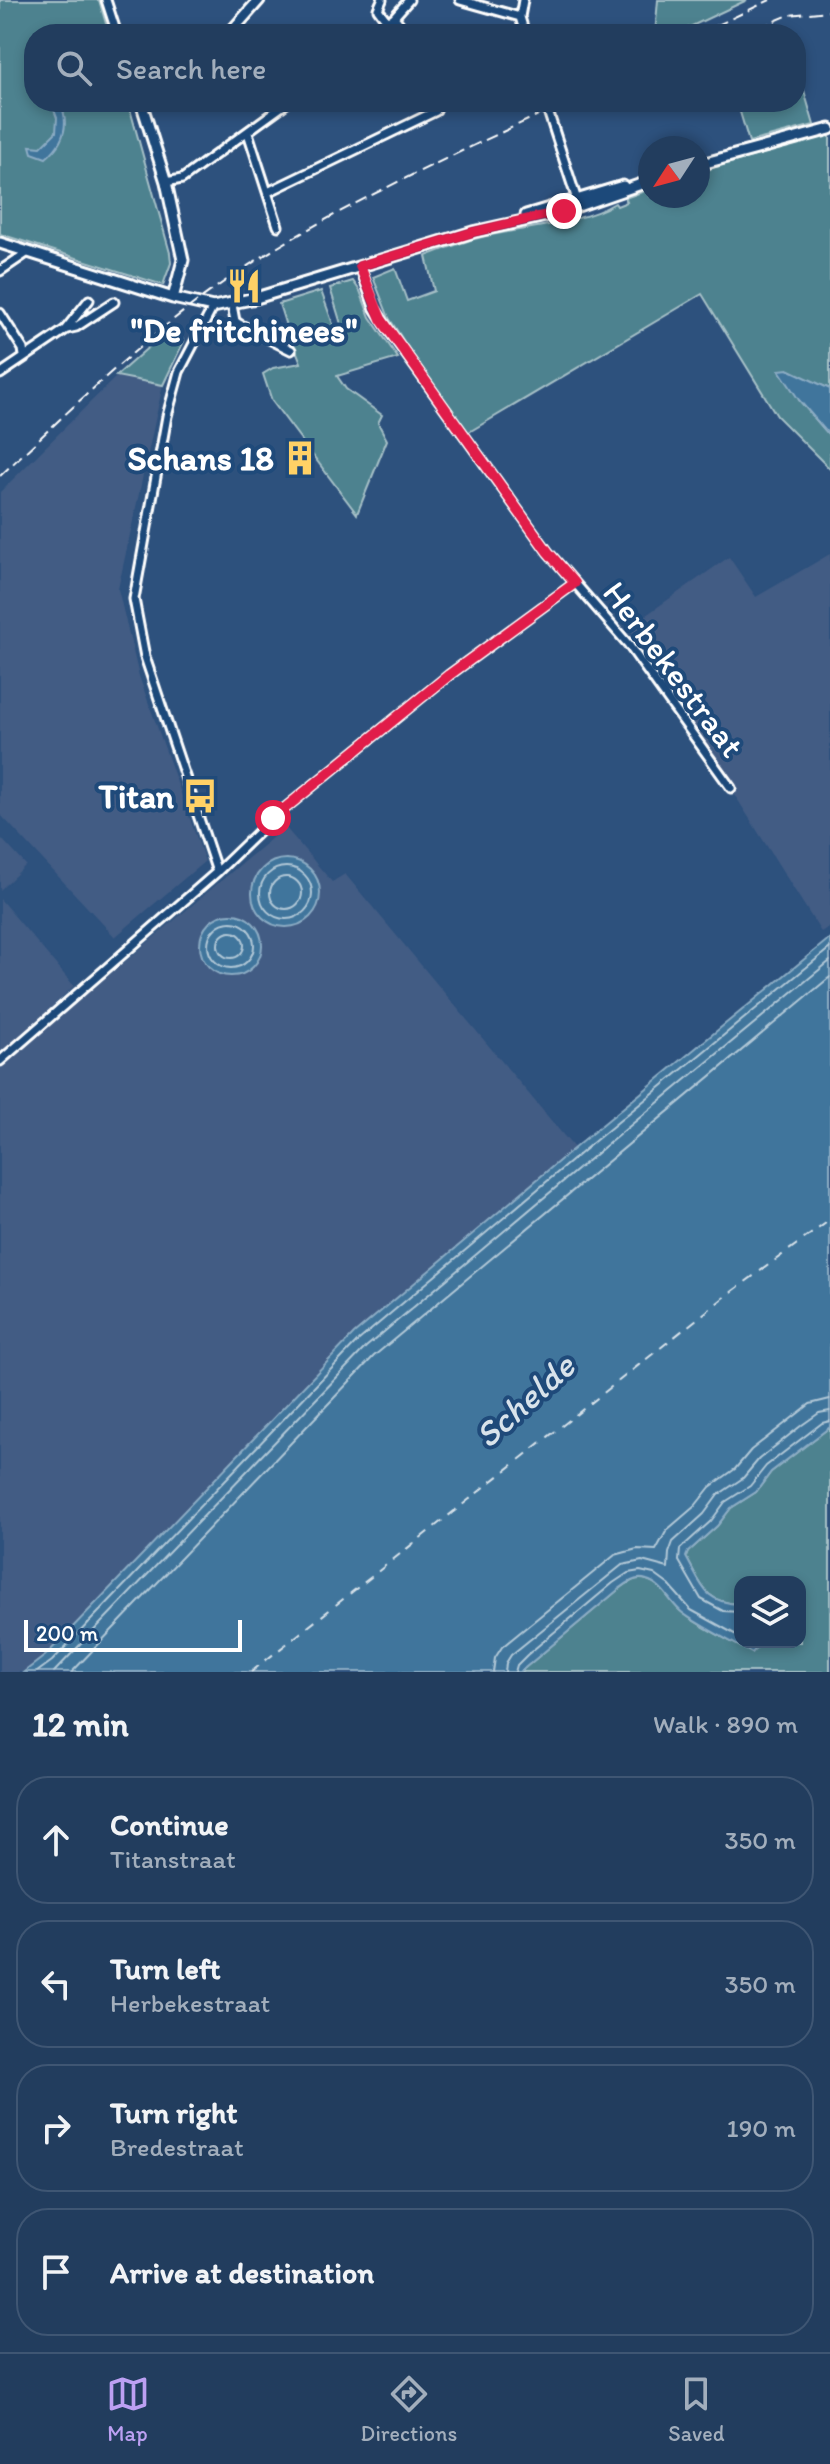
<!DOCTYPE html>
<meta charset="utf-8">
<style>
body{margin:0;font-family:Itim,sans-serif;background:#2e4867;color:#f1f3f6}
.controls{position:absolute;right:24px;bottom:24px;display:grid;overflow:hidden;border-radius:16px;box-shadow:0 4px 12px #0003}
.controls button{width:72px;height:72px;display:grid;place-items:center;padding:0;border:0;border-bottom:2px solid #3f5673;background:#223d5e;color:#f1f3f6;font:40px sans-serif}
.compass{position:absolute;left:638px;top:136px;width:72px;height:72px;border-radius:50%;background:#223d5e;box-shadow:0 4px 12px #0003;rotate:234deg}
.scale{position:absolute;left:24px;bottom:20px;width:218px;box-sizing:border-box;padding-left:8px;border:4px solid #fff;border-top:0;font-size:22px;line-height:28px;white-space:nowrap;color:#fff;-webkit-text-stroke:6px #1f4a7a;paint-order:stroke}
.stop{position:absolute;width:24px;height:24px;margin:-18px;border:6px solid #e11d48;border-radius:50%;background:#fff}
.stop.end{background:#e11d48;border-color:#fff;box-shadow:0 2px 8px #0008}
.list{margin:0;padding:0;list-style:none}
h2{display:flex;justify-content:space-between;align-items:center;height:104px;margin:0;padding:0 32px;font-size:34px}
h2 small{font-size:26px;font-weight:400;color:#a2aebc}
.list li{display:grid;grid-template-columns:52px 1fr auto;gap:24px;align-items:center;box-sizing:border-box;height:128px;margin:0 16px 16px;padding:0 16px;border:2px solid #3f5673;border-radius:32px}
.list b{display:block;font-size:30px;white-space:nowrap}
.list p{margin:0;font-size:26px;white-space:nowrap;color:#a2aebc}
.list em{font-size:26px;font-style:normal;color:#a2aebc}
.icon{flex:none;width:44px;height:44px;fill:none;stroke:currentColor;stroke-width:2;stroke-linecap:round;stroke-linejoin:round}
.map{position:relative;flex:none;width:830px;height:1672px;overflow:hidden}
.search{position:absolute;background:#223d5e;box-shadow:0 4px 12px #0003;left:24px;right:24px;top:24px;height:88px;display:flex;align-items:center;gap:20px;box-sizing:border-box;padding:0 28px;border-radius:32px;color:#a2aebc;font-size:30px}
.sheet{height:680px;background:#223d5e}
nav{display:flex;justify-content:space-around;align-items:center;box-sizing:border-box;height:112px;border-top:2px solid #3f5673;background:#223d5e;font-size:22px;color:#a2aebc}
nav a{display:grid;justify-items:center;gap:4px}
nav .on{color:#bca0f2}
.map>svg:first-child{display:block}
</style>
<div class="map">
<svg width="830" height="1672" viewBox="0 0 830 1672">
<rect width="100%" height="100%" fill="#2d517d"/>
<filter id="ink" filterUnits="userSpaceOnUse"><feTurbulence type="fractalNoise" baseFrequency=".0125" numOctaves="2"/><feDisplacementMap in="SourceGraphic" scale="16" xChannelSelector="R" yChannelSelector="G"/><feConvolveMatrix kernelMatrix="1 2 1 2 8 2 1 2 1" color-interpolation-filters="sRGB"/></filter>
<g filter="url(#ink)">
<!-- built -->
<path fill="#425c84" d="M135 358 164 380 118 589 139 676 205 861 115 937 0 814V492Z
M830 554V926L821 932 629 627 729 557 756 597Z
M285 827 332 882 345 874 580 1155 35 1672H0V1067Z
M0 837 26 865 0 890Z
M0 899 74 986 0 1055Z"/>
<!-- green -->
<path fill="#4e828f" stroke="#a6c0c7" stroke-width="2" d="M0 0H99L109 34H34V102H128L170 253 171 263 163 285 0 234Z
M658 0H747L675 34H655Z
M796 63 814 125 749 142 737 102H796Z
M830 135V389L813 382 799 400 830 436V469L777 416 702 294 464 435 389 318 373 277 395 268 407 301 434 291 426 256C445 249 466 240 486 236 523 228 584 223 615 203L617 206 627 202 625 198 650 189V196H698V172Z
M353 281 360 291 370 317 398 358 337 376 346 389 382 415 378 423 387 440 357 514 272 401 263 374 273 368 301 363 296 350 264 332 286 326 279 304 321 291 334 327 341 324 330 288Z
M170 328 184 341 163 385 116 376Z
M830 1427V1672H520L618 1590C627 1584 635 1576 647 1580 664 1585 670 1604 684 1614 701 1627 731 1642 751 1652L762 1642H800V1582H740V1604C704 1603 702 1585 686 1557L688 1552 717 1526 731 1508 756 1492 771 1472Z"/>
<!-- water -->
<path fill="#3f759c" stroke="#8cacc4" stroke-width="2" d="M51 102H60C70 124 65 142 46 158L32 153 30 146 41 147 56 132 57 118Z
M788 369 830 389V436L799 400 779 370Z
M252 893a34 34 0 1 1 68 0a34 34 0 1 1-68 0Z
M200 945a31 31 0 1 1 62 0a31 31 0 1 1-62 0Z
M830 938V1427L771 1472 756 1492 731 1508 717 1526 688 1552 686 1557C702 1585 704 1603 740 1604V1642H762L752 1653C733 1643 701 1626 684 1614 670 1604 664 1585 647 1580 635 1576 627 1583 618 1590L520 1672H24L46 1655 354 1334 591 1134Z"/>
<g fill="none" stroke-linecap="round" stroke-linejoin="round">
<!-- shore -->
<path stroke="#b2c8d7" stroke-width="2" d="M260 893a26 26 0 1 1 52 0a26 26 0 1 1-52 0Z
M270 893a16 16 0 1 1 32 0a16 16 0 1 1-32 0Z
M208 945a23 23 0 1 1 46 0a23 23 0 1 1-46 0Z
M218 945a13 13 0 1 1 26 0a13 13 0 1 1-26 0Z
M740 1612 723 1611 701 1599 679 1561 680 1549 711 1521 725 1502 750 1486 766 1466 822 1423 830 1421
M37 1672 52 1661 359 1340 596 1140 830 948
M54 1672 366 1347 603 1148 830 961
M72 1672 374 1356 830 977
M493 1672 495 1658 502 1647 615 1555 637 1549 656 1550 667 1530 695 1506 710 1487 735 1469 751 1450 810 1404 830 1399
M505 1672 506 1663 511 1655 622 1565 642 1561 668 1568 669 1553 673 1542 704 1514 718 1495 743 1478 759 1459 802 1425 819 1413 830 1411
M515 1672 517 1665 527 1655 613 1583 628 1573 640 1571 654 1574 669 1585 691 1610 740 1637"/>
<!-- ferry -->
<path stroke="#d9e3eb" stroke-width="2" stroke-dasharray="10 8" stroke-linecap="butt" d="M251 1672 726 1296 830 1220"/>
<!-- street casing -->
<g stroke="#fff" stroke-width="13">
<path id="street" d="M106 0 117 34
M382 0 378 9 387 21
M460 0 520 17
M523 0 520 17 525 34
M394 17 407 34
M371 34 394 17 409 0
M545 102 577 200
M248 133 278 226
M166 182 182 179 288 102
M268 192 436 111 438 102
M360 266 374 307 390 332 548 552 628 644 731 788
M0 271 28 252
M232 305 235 321 239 324 291 350
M213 307 179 372 167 416 134 599 145 657 217 872
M0 313 23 349 24 356
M67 329 76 327 114 302
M0 374 65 330 89 300
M0 1061 217 872 273 818 449 675 575 583"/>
</g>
<!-- secondary casing -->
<g stroke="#fff" stroke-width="15">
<path id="secondary" d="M229 34 259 0
M141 102 166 182 183 260 173 298
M698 165 830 129
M526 215 623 186
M0 243 173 298 213 307 256 298 473 232 555 214 650 181"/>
</g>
<!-- street -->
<use href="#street" stroke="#1f4a7a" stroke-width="7"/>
<!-- secondary -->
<use href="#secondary" stroke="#1f4a7a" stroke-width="9"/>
<!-- rail -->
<path stroke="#fff" stroke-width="2" stroke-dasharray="12 6" stroke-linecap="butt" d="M758 28 789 15 830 11
M699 34 770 0
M0 476C74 406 147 334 231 277 336 206 453 156 566 102"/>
</g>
</g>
<g fill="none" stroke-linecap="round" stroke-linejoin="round" filter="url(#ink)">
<!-- route -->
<path stroke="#e11d48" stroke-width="10" d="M273 818 449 675 575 583 548 552 381 319 360 266 473 232 564 211"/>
</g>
<!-- icons -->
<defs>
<g id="restaurant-bare" transform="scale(2.76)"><path d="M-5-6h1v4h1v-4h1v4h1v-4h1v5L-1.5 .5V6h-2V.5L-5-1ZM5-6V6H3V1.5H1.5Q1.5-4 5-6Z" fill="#ffd166" stroke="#1f4a7a" stroke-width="2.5" paint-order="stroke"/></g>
<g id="building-bare" transform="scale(2.76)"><path d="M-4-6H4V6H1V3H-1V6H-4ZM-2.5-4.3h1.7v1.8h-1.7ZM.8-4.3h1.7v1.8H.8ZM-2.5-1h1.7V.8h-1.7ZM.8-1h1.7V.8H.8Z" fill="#ffd166" stroke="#1f4a7a" stroke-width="2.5" paint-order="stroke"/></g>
<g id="bus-bare" transform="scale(2.76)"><path d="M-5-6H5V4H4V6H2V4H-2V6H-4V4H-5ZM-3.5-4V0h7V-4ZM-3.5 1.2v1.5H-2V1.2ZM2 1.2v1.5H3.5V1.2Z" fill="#ffd166" stroke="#1f4a7a" stroke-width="2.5" paint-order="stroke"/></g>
</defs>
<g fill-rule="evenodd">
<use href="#restaurant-bare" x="244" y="286"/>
<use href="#building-bare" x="300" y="458"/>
<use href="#bus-bare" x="200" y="796"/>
</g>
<g text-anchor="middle" stroke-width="8" stroke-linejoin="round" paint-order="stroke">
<!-- poi labels -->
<g font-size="34" font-weight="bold" fill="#fff" stroke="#1f4a7a" text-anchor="end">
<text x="244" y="342" text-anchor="middle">"De fritchinees"</text>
<text x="274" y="470">Schans 18</text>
<text x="174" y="808">Titan</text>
</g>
<!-- street labels -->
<g font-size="34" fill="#fff" stroke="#1f4a7a">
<text transform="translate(674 669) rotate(53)" y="12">Herbekestraat</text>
</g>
<!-- water labels -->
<g font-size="36" font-style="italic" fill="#d9e3eb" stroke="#1f4a7a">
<text transform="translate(524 1400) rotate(-42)" y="13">Schelde</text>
</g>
</g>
</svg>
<div class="controls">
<button><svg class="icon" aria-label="layers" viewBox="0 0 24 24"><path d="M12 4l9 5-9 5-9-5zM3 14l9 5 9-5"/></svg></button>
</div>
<svg class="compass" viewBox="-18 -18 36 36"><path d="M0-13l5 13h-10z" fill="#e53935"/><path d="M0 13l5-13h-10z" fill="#a2aebc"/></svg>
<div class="scale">200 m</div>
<div class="stop" style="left:273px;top:818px"></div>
<div class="stop end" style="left:564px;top:211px"></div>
<div class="search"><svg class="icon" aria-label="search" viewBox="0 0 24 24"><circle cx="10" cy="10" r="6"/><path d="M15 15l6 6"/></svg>Search here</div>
</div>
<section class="sheet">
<h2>12 min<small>Walk · 890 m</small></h2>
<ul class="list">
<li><svg class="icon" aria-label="ahead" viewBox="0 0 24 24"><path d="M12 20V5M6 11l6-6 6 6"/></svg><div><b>Continue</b><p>Titanstraat</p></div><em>350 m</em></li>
<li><svg class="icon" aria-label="left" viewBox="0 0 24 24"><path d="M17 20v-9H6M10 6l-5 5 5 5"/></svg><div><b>Turn left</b><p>Herbekestraat</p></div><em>350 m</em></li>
<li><svg class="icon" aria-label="right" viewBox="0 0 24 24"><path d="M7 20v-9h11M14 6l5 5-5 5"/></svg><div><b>Turn right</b><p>Bredestraat</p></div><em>190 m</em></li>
<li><svg class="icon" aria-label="arrive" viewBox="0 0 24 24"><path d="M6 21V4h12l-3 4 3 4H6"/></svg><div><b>Arrive at destination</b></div></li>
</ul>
</section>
<nav>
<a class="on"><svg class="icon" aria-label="map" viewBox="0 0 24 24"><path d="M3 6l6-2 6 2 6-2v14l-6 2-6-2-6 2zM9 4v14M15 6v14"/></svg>Map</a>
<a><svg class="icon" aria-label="directions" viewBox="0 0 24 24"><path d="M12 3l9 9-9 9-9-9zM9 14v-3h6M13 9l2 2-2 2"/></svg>Directions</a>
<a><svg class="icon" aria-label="saved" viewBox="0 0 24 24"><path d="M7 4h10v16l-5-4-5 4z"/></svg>Saved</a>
</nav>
